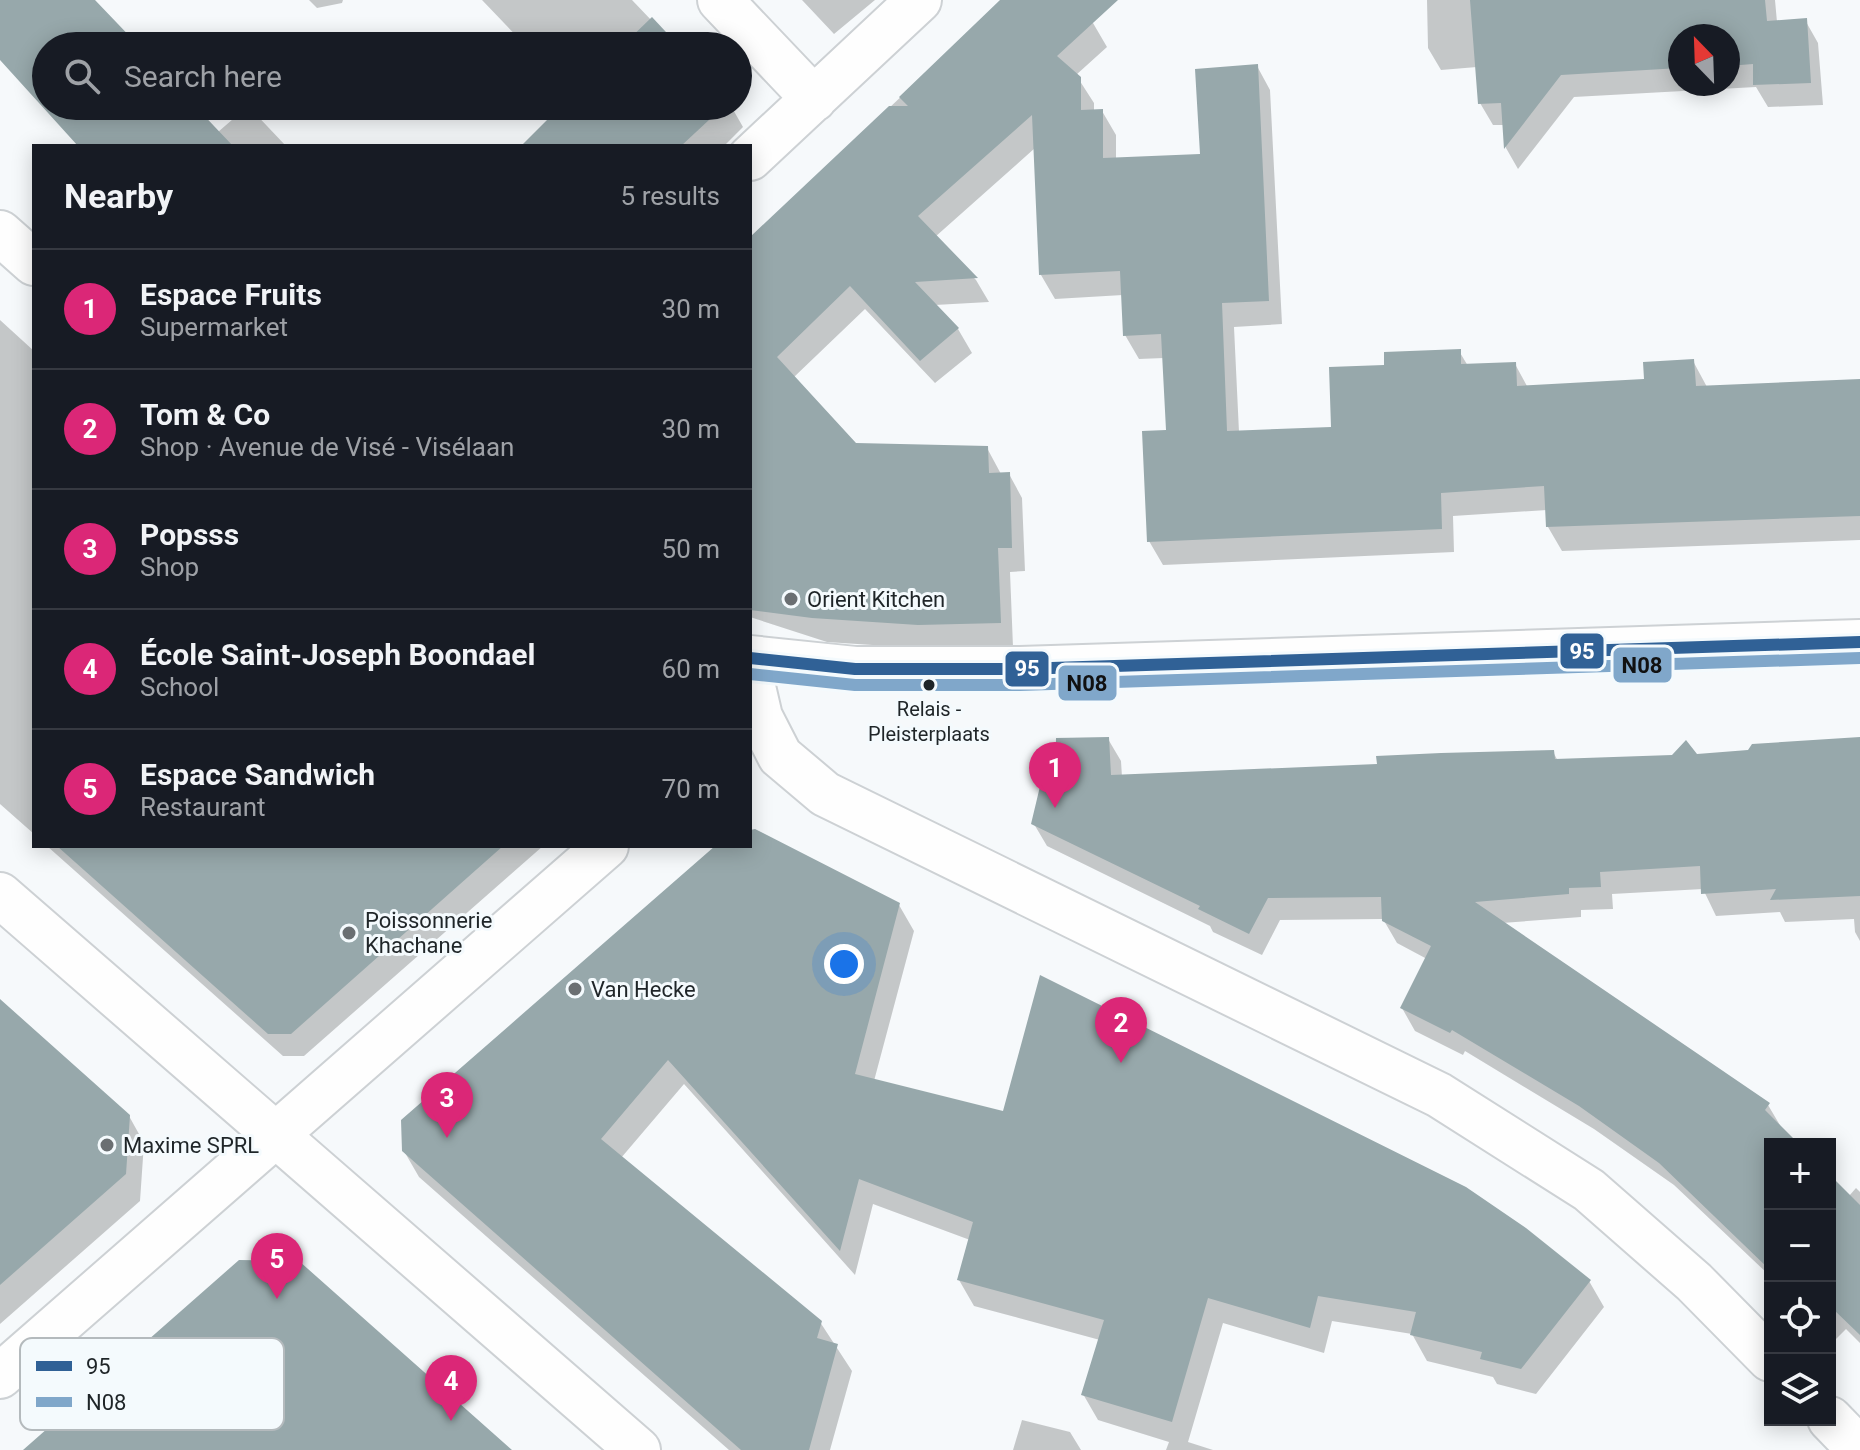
<!DOCTYPE html>
<meta charset="utf-8">
<style>
body{margin:0;font-family:Roboto,sans-serif;background:#20242c;color:#f1f3f6}
.controls{position:absolute;right:24px;bottom:24px;display:grid;overflow:hidden;border-radius:0px;box-shadow:0 4px 20px #0003}
.controls button{width:72px;height:72px;display:grid;place-items:center;padding:0;border:0;border-bottom:2px solid #363941;background:#171b24;color:#f1f3f6;font:40px sans-serif}
.compass{position:absolute;left:1668px;top:24px;width:72px;height:72px;border-radius:50%;background:#171b24;box-shadow:0 4px 20px #0003;rotate:337deg}
.you{position:absolute;left:844px;top:964px;width:28px;height:28px;margin:-20px;border:6px solid #fff;border-radius:50%;background:#1a73e8;box-shadow:0 0 0 12px #1a73e833}
.badge{display:grid;place-items:center;width:52px;height:52px;border-radius:50%;background:#db2777;color:#fff;font-size:26px;font-weight:700}
.pin{position:absolute;translate:-50% -66px;filter:drop-shadow(0 2px 4px #0008)}
.pin::after{content:'';position:absolute;top:42px;width:28px;height:24px;background:inherit;clip-path:polygon(0 0,100% 0,50% 100%)}
.list{margin:0;padding:0;list-style:none}
h2{display:flex;justify-content:space-between;align-items:center;height:104px;margin:0;padding:0 32px;font-size:34px}
h2 small{font-size:26px;font-weight:400;color:#9ea1a6}
.list li{display:grid;grid-template-columns:52px 1fr auto;gap:24px;align-items:center;box-sizing:border-box;height:120px;padding:0 32px;border-top:2px solid #363941}
.list b{display:block;font-size:30px;white-space:nowrap}
.list p{margin:0;font-size:26px;white-space:nowrap;color:#9ea1a6}
.list em{font-size:26px;font-style:normal;color:#9ea1a6}
.icon{flex:none;width:44px;height:44px;fill:none;stroke:currentColor;stroke-width:2;stroke-linecap:round;stroke-linejoin:round}
.map{position:relative;flex:none;width:1860px;height:1450px;overflow:hidden}
.search{position:absolute;background:#171b24;box-shadow:0 4px 20px #0003;left:32px;top:32px;width:720px;height:88px;display:flex;align-items:center;gap:20px;box-sizing:border-box;padding:0 28px;border-radius:44px;color:#9ea1a6;font-size:30px}
.panel{position:absolute;background:#171b24;box-shadow:0 4px 20px #0003;left:32px;top:144px;width:720px;height:704px;border-radius:0px}
.map>svg:first-child{display:block}
</style>
<div class="map">
<svg width="1860" height="1450" viewBox="0 0 1860 1450">
<rect width="100%" height="100%" fill="#f6f9fb"/>
<!-- shadow -->
<path fill="#0003" fill-rule="evenodd" d="M309 0H343L342 3 317 8Z
M482 0H632L676 46H526Z
M802 0H875L834 34Z
M1003 0H1071L1093 23 1107 47 1076 75 1094 103V111H1102L1116 135V160L1202 156 1257 66 1270 90 1282 324 1234 327 1239 432 1333 429 1386 367 1459 351 1468 366 1515 364 1528 388 1646 381 1693 361 1707 387 1860 381V540L1562 551 1548 527 1547 510 1453 516 1454 552 1163 565 1149 541 1168 432 1164 358 1139 359 1125 335 1123 295 1055 299 1041 275 1035 148 935 237 976 280 989 302 935 305 958 329 972 353 935 383 865 309 793 378 855 444 987 448 1001 474H1009L1022 498 1025 571 1010 572 1013 647 933 649 827 642 750 617V240Z
M1427 0H1775L1777 22 1805 20 1818 43 1823 105 1768 107 1756 87 1574 97 1518 169 1506 148 1505 125H1493L1480 103 1477 67 1441 70 1428 48ZM1680 36H1728V84H1680Z
M47 106H193L218 132 248 106 286 146H84Z
M564 106H731L743 127 724 146H524Z
M0 320 34 351V834L0 804Z
M1108 739 1121 761 1122 777 1379 766 1553 752 1558 761 1696 756 1860 739V941L1855 932 1854 919 1785 922 1780 912 1716 916 1703 889 1612 894 1613 909 1581 910V917L1502 923 1768 1105 1781 1127 1796 1144H1770V1276L1674 1185 1594 1129 1465 1051 1463 1055 1415 1031 1402 1008 1427 959 1397 943 1383 919 1280 920 1262 955 1213 932 1210 926 1047 846 1034 824 1057 780Z
M750 832 899 905 914 931 874 1081 1589 1281 1604 1307 1536 1394 1497 1384 1493 1377 1427 1361 1412 1334 1332 1321 1324 1353 1223 1323 1188 1442 1213 1450H1166L1169 1442 1098 1420 1083 1394 1100 1340 974 1306 959 1280 970 1240 873 1204 855 1275 684 1084 621 1158 820 1322 852 1371 830 1450H729L419 1177 404 1151 720 846H750Z
M47 846H543L304 1056H283Z
M0 1001 129 1116 144 1143 140 1201 0 1324Z
M1830 1178 1849 1196 1856 1188 1860 1192V1343L1846 1329 1834 1341 1830 1336Z
M1022 1420 1070 1432 1081 1450H1013Z"/>
<!-- building -->
<path fill="#97a8ab" d="M0 0H95L139 46H46V106H195L233 146H78L0 60Z
M1000 0H1118L1057 56 1081 77V110L1103 109V158L1200 154 1195 69 1258 64 1269 301 1222 303 1227 431 1331 427 1329 367 1384 365V352L1461 349V364L1516 362 1517 386 1644 379 1643 362 1694 359 1696 386 1860 379V516L1546 527 1544 486 1441 493 1442 529 1147 542 1142 431 1166 430 1161 334 1123 336 1120 271 1039 275 1032 115 918 216 978 278 915 282 959 328 920 361 850 286 777 357 856 443 988 446 989 473 1010 472 1012 548H998L1001 623 918 625 812 618 750 610V237L889 106H908L899 97Z
M1470 0H1765L1767 21 1807 18 1811 83 1753 85V64L1728 66V36H1680V68L1561 75 1504 149 1501 103 1478 104Z
M652 17 679 46H622Z
M561 106H724L681 146H521Z
M1109 737 1111 775 1377 764 1376 756 1441 753 1554 750 1555 759 1672 755 1686 740 1697 754 1748 750 1752 744 1860 737V896L1770 900 1776 889 1701 894 1700 866 1600 872 1601 887 1569 888V894L1475 902 1770 1103 1765 1110 1799 1144H1770V1270L1659 1163 1579 1106 1452 1030 1450 1033 1400 1008 1431 946 1382 921 1381 897 1268 898 1249 934 1198 909 1200 906 1031 824 1042 778H1055L1056 738Z
M755 829 900 903 855 1074 1003 1111 1040 975 1466 1187 1526 1228 1591 1280 1521 1369 1480 1359 1482 1352 1410 1335 1416 1312 1318 1296 1310 1328 1208 1298 1172 1422 1081 1395 1104 1320 957 1280 973 1222 859 1179 840 1251 668 1060 601 1139 822 1321 817 1338 838 1344 809 1450H741L402 1151 401 1120 715 846H750V830Z
M57 846H503L291 1034H268Z
M0 999 130 1115 126 1174 0 1285Z
M1830 1175 1860 1205V1335L1832 1308 1830 1310Z
M239 1260 299 1261 512 1450H23Z"/>
<g fill="none" stroke-linecap="round" stroke-linejoin="round">
<!-- street casing -->
<g stroke="#cdd1d4" stroke-width="48">
<path id="street" d="M720 0 814 99
M750 158 919 0
M750 674 760 717 780 756 825 794 1439 1095 1589 1190 1694 1282 1770 1359
M0 895 638 1450
M0 1376 606 846
M1830 1419 1860 1450"/>
</g>
<!-- secondary casing -->
<g stroke="#cdd1d4" stroke-width="48">
<path id="secondary" d="M0 233 34 263
M750 658 855 669H1020L1860 642"/>
</g>
<!-- street -->
<use href="#street" stroke="#fefefe" stroke-width="44"/>
<!-- secondary -->
<use href="#secondary" stroke="#fefefe" stroke-width="44"/>
<!-- bus-1 casing -->
<g stroke="#f4fafd" stroke-width="18">
<path id="bus-1" d="M750 658 855 669H1020L1860 642"/>
</g>
<!-- bus-2 casing -->
<g stroke="#f4fafd" stroke-width="18">
<path id="bus-2" d="M750 674 855 685H1020L1860 658"/>
</g>
<!-- bus-1 -->
<use href="#bus-1" stroke="#306196" stroke-width="12"/>
<!-- bus-2 -->
<use href="#bus-2" stroke="#80a7ca" stroke-width="12"/>
</g>
<!-- markers -->
<g fill="#6a6f72" stroke="#f4fafd" stroke-width="3">
<circle cx="791" cy="599" r="8"/>
<circle cx="349" cy="933" r="8"/>
<circle cx="575" cy="989" r="8"/>
<circle cx="107" cy="1145" r="8"/>
</g>
<circle fill="#1f2528" stroke="#f4fafd" stroke-width="3" cx="929" cy="685" r="7"/>
<g text-anchor="middle" stroke-width="6" stroke-linejoin="round" paint-order="stroke">
<!-- bus labels -->
<g font-size="20" fill="#1f2528" stroke="#f4fafd">
<text x="929" y="716">Relais -<tspan x="929" dy="25">Pleisterplaats</tspan></text>
</g>
<!-- poi labels -->
<g font-size="22" fill="#1f2528" stroke="#f4fafd" text-anchor="start">
<text x="807" y="607">Orient Kitchen</text>
<text x="365" y="928">Poissonnerie<tspan x="365" dy="25">Khachane</tspan></text>
<text x="591" y="997">Van Hecke</text>
<text x="123" y="1153">Maxime SPRL</text>
</g>
</g>
<!-- legend -->
<rect x="20" y="1338" width="264" height="92" rx="12" fill="#f4fafd" stroke="#b4babd" stroke-width="2"/>
<rect x="36" y="1361" width="36" height="10" fill="#306196"/>
<rect x="36" y="1397" width="36" height="10" fill="#80a7ca"/>
<g font-size="22" fill="#1f2528">
<text x="86" y="1374">95</text>
<text x="86" y="1410">N08</text>
</g>
<g stroke="#f4fafd" stroke-width="3">
<rect x="1559" y="632" width="46" height="38" rx="8" fill="#306196"/>
<rect x="1612" y="646" width="61" height="38" rx="8" fill="#80a7ca"/>
<rect x="1004" y="650" width="46" height="38" rx="8" fill="#306196"/>
<rect x="1057" y="664" width="61" height="38" rx="8" fill="#80a7ca"/>
</g>
<g font-size="22" text-anchor="middle" font-weight="bold" fill="#fff">
<text x="1582" y="659">95</text>
<text x="1027" y="676">95</text>
</g>
<g font-size="22" text-anchor="middle" font-weight="bold" fill="#111">
<text x="1642" y="673">N08</text>
<text x="1087" y="691">N08</text>
</g>
</svg>
<div class="controls">
<button>+</button>
<button>−</button>
<button><svg class="icon" aria-label="locate" viewBox="0 0 24 24"><circle cx="12" cy="12" r="6"/><path d="M12 2v4M12 18v4M2 12h4M18 12h4"/></svg></button>
<button><svg class="icon" aria-label="layers" viewBox="0 0 24 24"><path d="M12 4l9 5-9 5-9-5zM3 14l9 5 9-5"/></svg></button>
</div>
<svg class="compass" viewBox="-18 -18 36 36"><path d="M0-13l5 13h-10z" fill="#e53935"/><path d="M0 13l5-13h-10z" fill="#9ea1a6"/></svg>
<div class="you"></div>
<div class="pin badge" style="left:1055px;top:808px">1</div>
<div class="pin badge" style="left:1121px;top:1063px">2</div>
<div class="pin badge" style="left:447px;top:1138px">3</div>
<div class="pin badge" style="left:451px;top:1421px">4</div>
<div class="pin badge" style="left:277px;top:1299px">5</div>
<div class="search"><svg class="icon" aria-label="search" viewBox="0 0 24 24"><circle cx="10" cy="10" r="6"/><path d="M15 15l6 6"/></svg>Search here</div>
<section class="panel">
<h2>Nearby<small>5 results</small></h2>
<ul class="list">
<li><span class="badge">1</span><div><b>Espace Fruits</b><p>Supermarket</p></div><em>30 m</em></li>
<li><span class="badge">2</span><div><b>Tom &amp; Co</b><p>Shop · Avenue de Visé - Visélaan</p></div><em>30 m</em></li>
<li><span class="badge">3</span><div><b>Popsss</b><p>Shop</p></div><em>50 m</em></li>
<li><span class="badge">4</span><div><b>École Saint-Joseph Boondael</b><p>School</p></div><em>60 m</em></li>
<li><span class="badge">5</span><div><b>Espace Sandwich</b><p>Restaurant</p></div><em>70 m</em></li>
</ul>
</section>
</div>
